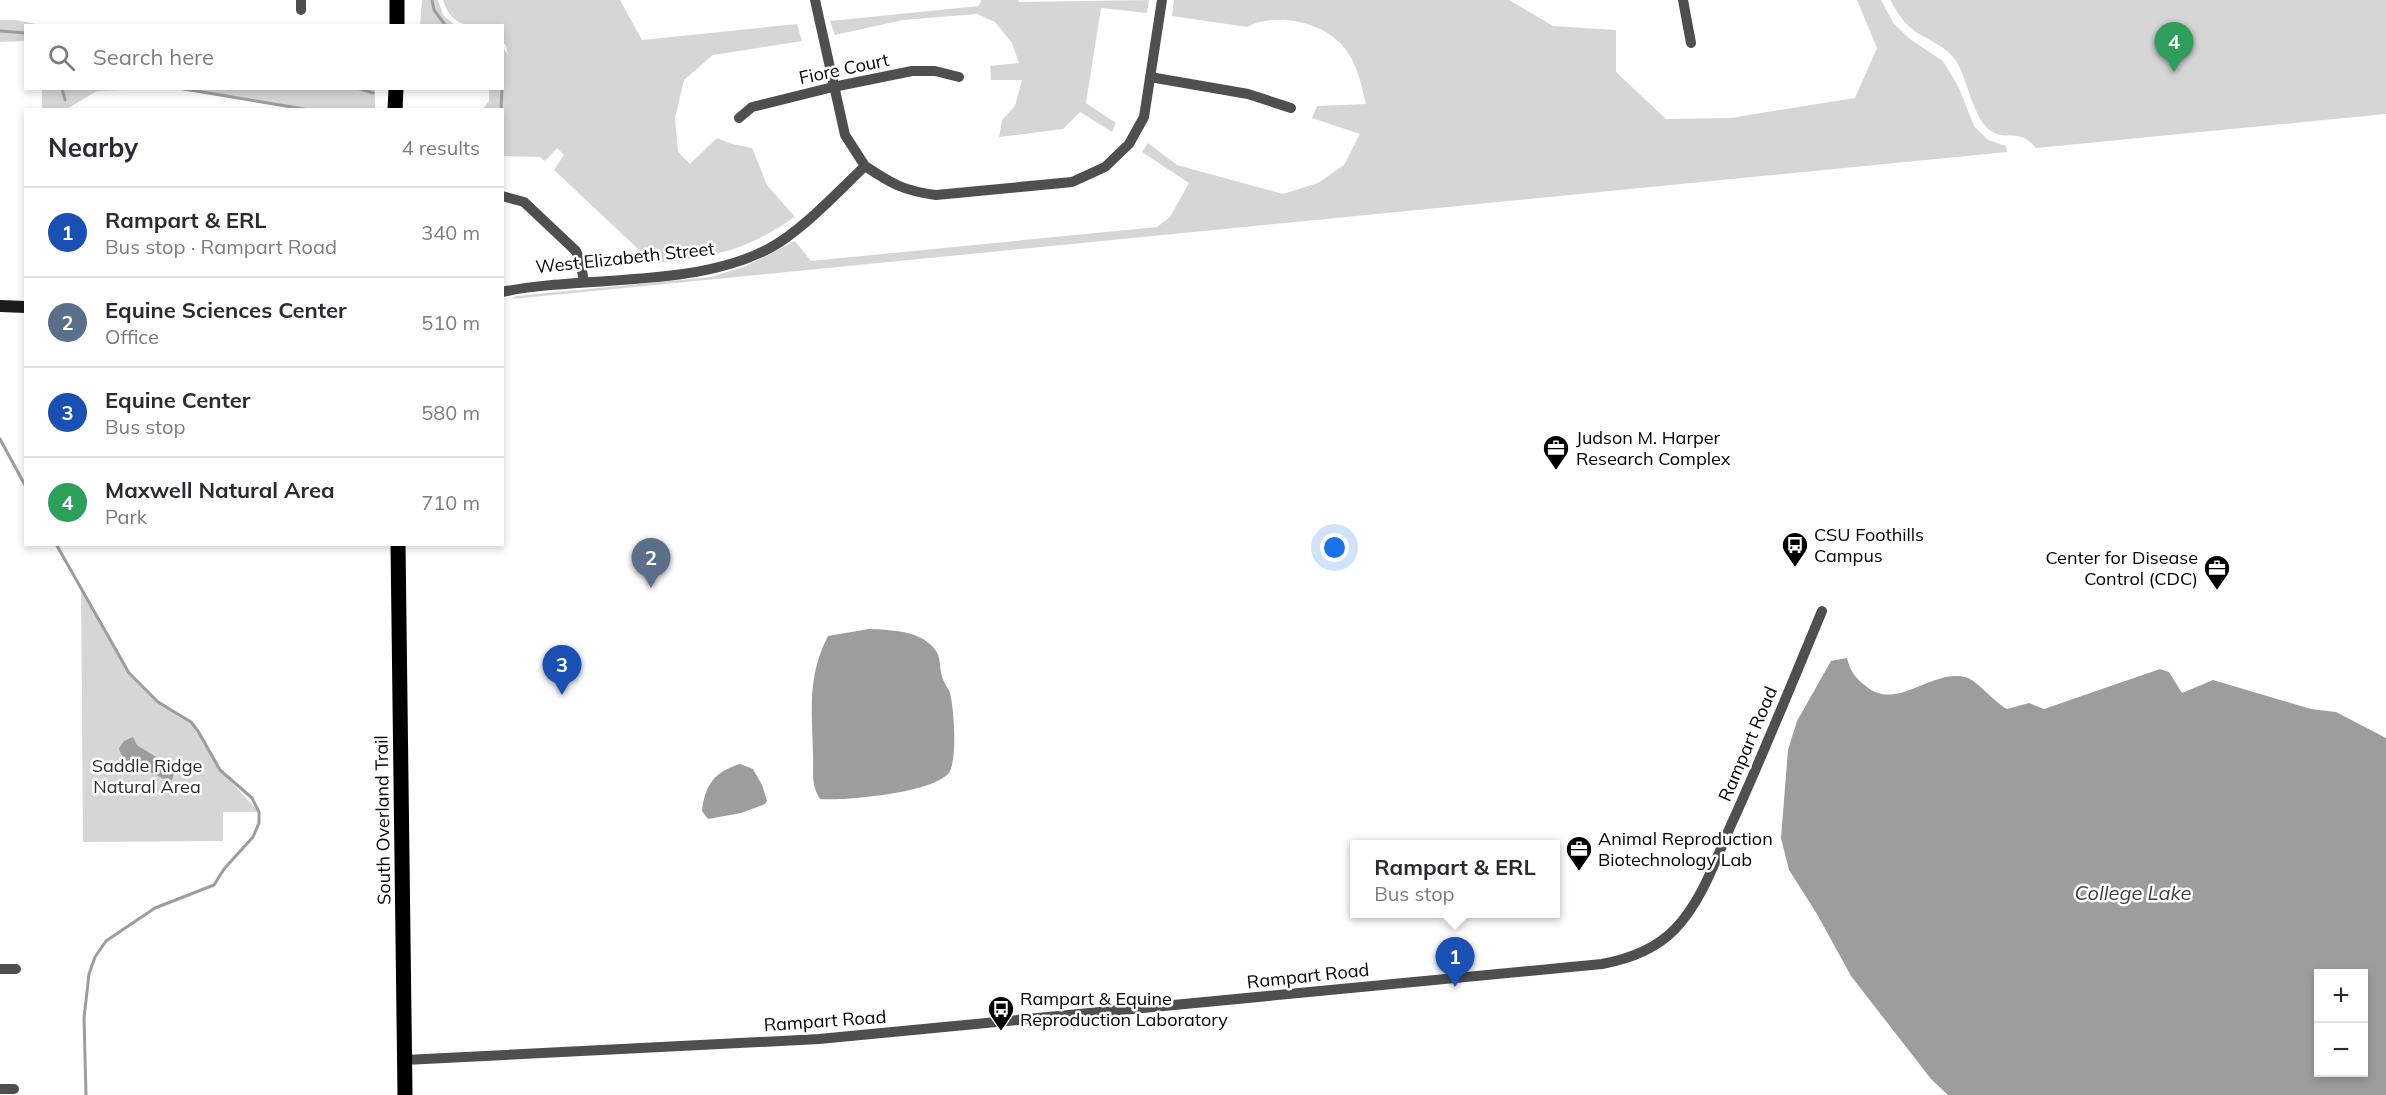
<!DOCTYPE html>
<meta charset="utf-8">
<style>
body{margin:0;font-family:Mulish,sans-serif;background:#f7f7f7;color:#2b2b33}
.controls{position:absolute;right:18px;bottom:18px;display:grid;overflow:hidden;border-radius:0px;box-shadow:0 3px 9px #0003}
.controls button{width:54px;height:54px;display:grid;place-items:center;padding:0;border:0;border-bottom:2px solid #e1e1e2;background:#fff;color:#2b2b33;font:30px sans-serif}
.you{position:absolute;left:1335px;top:548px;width:21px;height:21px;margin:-15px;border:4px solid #fff;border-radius:50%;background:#1a73e8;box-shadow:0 0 0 9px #1a73e833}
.badge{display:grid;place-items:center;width:39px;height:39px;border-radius:50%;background:#d93025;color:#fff;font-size:20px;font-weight:700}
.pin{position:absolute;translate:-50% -50px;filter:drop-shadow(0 2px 3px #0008)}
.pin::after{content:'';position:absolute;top:32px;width:21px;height:18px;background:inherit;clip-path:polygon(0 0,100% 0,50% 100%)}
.popup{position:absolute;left:1350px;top:840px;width:210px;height:78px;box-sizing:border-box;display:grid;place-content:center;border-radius:0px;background:#fff;filter:drop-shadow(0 2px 4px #0005);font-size:20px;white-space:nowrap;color:#7c7c81}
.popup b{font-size:22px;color:#2b2b33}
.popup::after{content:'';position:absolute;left:50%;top:100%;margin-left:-12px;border:12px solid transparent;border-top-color:#fff}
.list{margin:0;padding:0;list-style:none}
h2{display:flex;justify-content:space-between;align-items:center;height:78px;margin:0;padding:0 24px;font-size:26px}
h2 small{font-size:20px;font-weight:400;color:#7c7c81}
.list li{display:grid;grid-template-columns:39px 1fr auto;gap:18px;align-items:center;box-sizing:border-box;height:90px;padding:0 24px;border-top:2px solid #e1e1e2}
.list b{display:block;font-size:22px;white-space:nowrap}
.list p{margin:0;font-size:20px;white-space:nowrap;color:#7c7c81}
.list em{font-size:20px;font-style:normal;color:#7c7c81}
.icon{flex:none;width:33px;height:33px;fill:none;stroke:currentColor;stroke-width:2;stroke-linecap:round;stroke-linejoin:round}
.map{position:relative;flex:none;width:2386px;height:1095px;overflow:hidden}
.search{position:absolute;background:#fff;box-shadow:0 3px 9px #0003;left:24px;top:24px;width:480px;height:66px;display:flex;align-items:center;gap:15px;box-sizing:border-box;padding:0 21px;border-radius:0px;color:#7c7c81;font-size:22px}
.panel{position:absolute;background:#fff;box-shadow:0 3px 9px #0003;left:24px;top:108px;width:480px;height:438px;border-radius:0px}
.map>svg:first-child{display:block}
</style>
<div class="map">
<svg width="2386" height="1095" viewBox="0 0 2386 1095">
<rect width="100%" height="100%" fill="#fff"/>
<!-- green -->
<path fill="#d6d6d6" d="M422 0H438L443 15 455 25H420Z
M443 0H620L642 40 797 24 802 41 713 55 684 80 675 118 678 152 690 164 717 138 732 144 752 148 767 185 795 217C743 252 715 257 653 263L554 170 564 155 557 148 545 161 540 157 503 156 502 110 483 109 489 101V89L502 88 503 48 508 55 506 45 503 43 502 26C477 26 452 31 443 0Z
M981 0H1018L1019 2 1149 0 1147 13 1101 8 1086 103 1116 123 1112 132 1080 112 1063 129 999 137 1002 120 1015 106 1022 80H991L990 66 1019 63 1012 43 995 22 977 14 903 20 835 35 830 21 979 6Z
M1174 0H1509L1553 26 1616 30V72L1666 119 1730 118 1855 98 1877 48 1857 0H1881L1894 24 1910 39 1943 61 1959 88 1974 126 1988 140 2006 146 2007 152 512 299 516 296 711 277 746 266 795 241 811 261 1157 227 1170 217 1189 183 1142 152 1148 143 1177 165 1283 194 1318 183 1344 165 1360 134 1312 118 1317 106 1366 104C1361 83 1357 62 1342 45 1321 21 1275 12 1247 27L1172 16Z
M1890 0H2386V114L2036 148C2018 127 2009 142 1991 131 1973 119 1968 80 1956 61 1947 47 1930 41 1916 32 1904 24 1897 12 1890 0Z
M0 20H15L42 25 26 26 25 41 0 42Z
M42 89V88L152 89 97 91 67 109H42Z
M183 89H375V109H302Z
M81 589 129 673 158 702 191 723 198 731 220 770 259 812H223V841L83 842Z"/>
<!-- water -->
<path fill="#9d9d9d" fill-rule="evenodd" d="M869 629C889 630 918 630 933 647 941 656 939 662 941 672 942 680 947 686 950 693 954 708 958 763 948 774 930 793 846 801 820 799 810 783 814 771 813 754 812 711 807 676 828 636Z
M1847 658C1850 671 1856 679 1867 687 1898 712 1934 666 1968 678 1978 682 1993 701 2007 709L2029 703 2044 709 2160 669 2169 672 2182 693 2213 680 2311 709 2336 712 2386 738V1095H1948L1931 1079 1851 976 1817 914 1789 870 1781 838 1788 750 1797 721 1831 661ZM2318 974H2364V1072H2318Z
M133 737 137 745 167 764 174 773 172 780H166L146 770 144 773 136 769V765C127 762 121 758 119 748L124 741Z
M740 764 753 769 762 785 767 801 765 804 741 813 708 819 702 811C705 785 714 772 740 764Z"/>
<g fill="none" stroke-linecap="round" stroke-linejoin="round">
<!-- stream -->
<path stroke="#9d9d9d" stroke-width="3" d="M432 0 434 10 446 26
M0 31 26 33
M502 67V87
M62 88 65 100
M178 88 310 110
M357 88 373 93
M501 110 502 88
M0 439 26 487
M56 544 129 673 158 702 191 722 198 731 220 770 252 798 259 812V823L253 837 224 869 214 885 155 908 106 941 95 957 89 974 84 1018 86 1095"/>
<!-- street -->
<path stroke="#4f4f4f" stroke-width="10" d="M301 0V10
M815 0 845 135 865 166
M1683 0 1691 43
M1150 77 1248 94 1291 108
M739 118 752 107 833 87 912 71H935L959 77
M502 196 524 202 576 251 580 260 584 282
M502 292C588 274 706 290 780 242 811 221 838 192 865 166 892 184 904 191 936 195L1072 182 1105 167 1129 144 1144 117 1162 0
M0 969H16
M405 1060 819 1039 1602 964C1629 959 1655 950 1675 929 1702 901 1715 861 1731 825 1763 755 1792 683 1822 611
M0 1089H14"/>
<!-- secondary -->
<path stroke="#1c1c1c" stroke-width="12" d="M0 306 26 307"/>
<!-- primary -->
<path stroke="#000" stroke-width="15" d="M397 26V0
M395 110 396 88
M398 544 405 1095"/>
</g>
<!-- icons -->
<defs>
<g id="office-pin" transform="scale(1.35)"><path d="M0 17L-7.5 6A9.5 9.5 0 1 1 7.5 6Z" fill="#000" stroke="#fff"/><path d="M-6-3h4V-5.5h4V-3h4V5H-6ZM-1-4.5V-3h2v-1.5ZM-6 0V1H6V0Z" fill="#fff"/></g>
<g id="bus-pin" transform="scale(1.35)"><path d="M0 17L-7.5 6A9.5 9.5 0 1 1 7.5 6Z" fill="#000" stroke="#fff"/><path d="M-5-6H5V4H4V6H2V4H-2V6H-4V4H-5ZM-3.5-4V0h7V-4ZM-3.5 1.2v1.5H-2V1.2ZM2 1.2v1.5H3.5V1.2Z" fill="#fff"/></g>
</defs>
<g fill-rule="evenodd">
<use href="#office-pin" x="1556" y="448"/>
<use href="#bus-pin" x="1795" y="545"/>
<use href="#office-pin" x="2217" y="568"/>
<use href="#office-pin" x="1579" y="849"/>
<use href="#bus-pin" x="1001" y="1009"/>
</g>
<g text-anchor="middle" stroke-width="5" stroke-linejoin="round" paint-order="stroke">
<!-- street labels -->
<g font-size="18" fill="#000" stroke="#fff">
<text transform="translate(844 69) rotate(-12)" y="6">Fiore Court</text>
<text transform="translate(625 258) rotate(-6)" y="6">West Elizabeth Street</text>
<text transform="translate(1748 744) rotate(-67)" y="6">Rampart Road</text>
<text transform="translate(383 820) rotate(-91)" y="6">South Overland Trail</text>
<text transform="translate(1308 976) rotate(-6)" y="6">Rampart Road</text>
<text transform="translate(825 1021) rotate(-4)" y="6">Rampart Road</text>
</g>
<!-- poi labels -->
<g font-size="18" fill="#000" stroke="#fff" text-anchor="start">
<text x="1576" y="444">Judson M. Harper<tspan x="1576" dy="21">Research Complex</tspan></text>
<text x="1814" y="541">CSU Foothills<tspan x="1814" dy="21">Campus</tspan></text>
<text x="2198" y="564" text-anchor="end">Center for Disease<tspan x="2198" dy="21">Control (CDC)</tspan></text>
<text x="1598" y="845">Animal Reproduction<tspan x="1598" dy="21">Biotechnology Lab</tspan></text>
<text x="1020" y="1005">Rampart &amp; Equine<tspan x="1020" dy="21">Reproduction Laboratory</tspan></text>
</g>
<!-- park labels -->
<g font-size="18" fill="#2d2d2d" stroke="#fff">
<text x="147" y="772">Saddle Ridge<tspan x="147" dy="21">Natural Area</tspan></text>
</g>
<!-- water labels -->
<g font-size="20" font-style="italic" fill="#3e3e3e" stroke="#fff">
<text x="2133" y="900">College Lake</text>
</g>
</g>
</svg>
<div class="controls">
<button>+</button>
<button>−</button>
</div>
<div class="you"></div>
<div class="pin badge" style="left:1455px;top:987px;background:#1a4fb4">1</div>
<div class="popup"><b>Rampart &amp; ERL</b>Bus stop</div>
<div class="pin badge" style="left:651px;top:588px;background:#5c6f8a">2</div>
<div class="pin badge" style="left:562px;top:695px;background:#1a4fb4">3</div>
<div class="pin badge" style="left:2174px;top:72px;background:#2e9e5b">4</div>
<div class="search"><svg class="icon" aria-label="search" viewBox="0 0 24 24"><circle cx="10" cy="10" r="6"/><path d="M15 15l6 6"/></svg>Search here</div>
<section class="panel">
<h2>Nearby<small>4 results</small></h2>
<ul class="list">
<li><span class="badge" style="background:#1a4fb4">1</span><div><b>Rampart &amp; ERL</b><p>Bus stop · Rampart Road</p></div><em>340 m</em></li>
<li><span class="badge" style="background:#5c6f8a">2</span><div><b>Equine Sciences Center</b><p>Office</p></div><em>510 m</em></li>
<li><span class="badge" style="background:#1a4fb4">3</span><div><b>Equine Center</b><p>Bus stop</p></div><em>580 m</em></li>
<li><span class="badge" style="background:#2e9e5b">4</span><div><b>Maxwell Natural Area</b><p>Park</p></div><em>710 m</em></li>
</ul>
</section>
</div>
